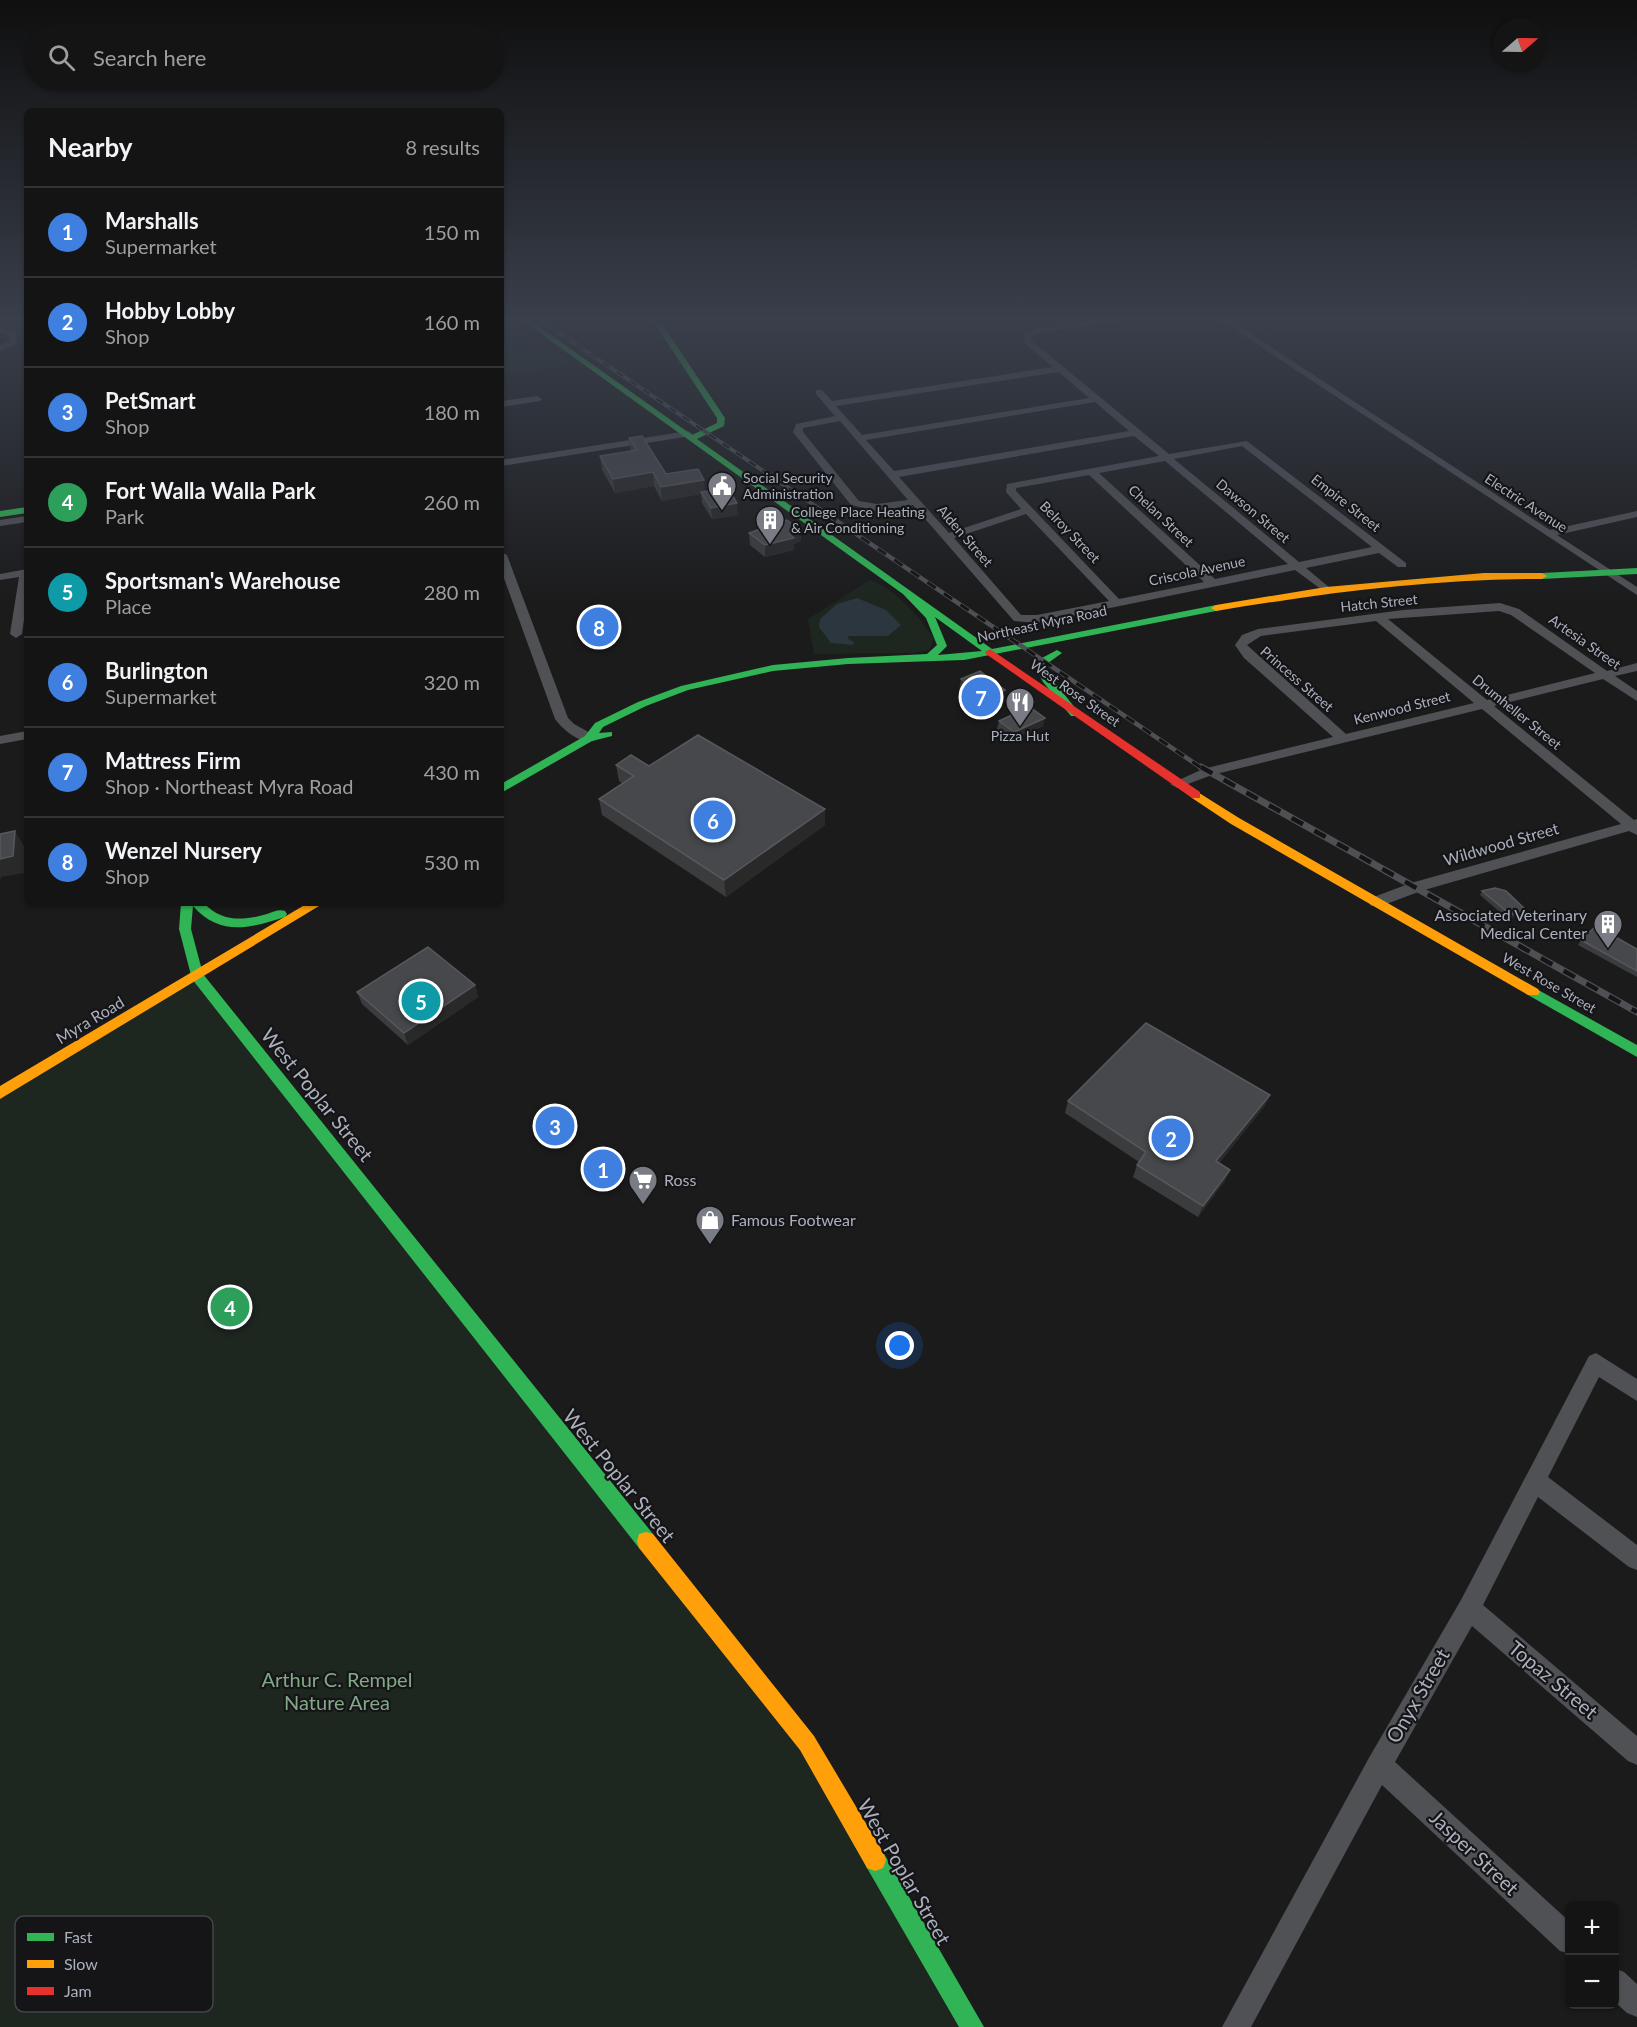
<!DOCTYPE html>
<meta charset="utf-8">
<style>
body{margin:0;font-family:Lato,sans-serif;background:#212122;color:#f1f3f6}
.controls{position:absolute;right:18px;bottom:18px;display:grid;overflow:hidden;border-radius:9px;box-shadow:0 2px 4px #0004}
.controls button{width:54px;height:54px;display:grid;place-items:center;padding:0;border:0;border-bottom:2px solid #333334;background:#141415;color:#f1f3f6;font:30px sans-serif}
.compass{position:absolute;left:1493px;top:18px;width:54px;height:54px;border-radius:50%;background:#141415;box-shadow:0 2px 4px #0004;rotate:70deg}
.you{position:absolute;left:900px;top:1346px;width:21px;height:21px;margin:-15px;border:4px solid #fff;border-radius:50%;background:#1a73e8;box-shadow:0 0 0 9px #1a73e833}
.badge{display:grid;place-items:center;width:39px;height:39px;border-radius:50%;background:#2563eb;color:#fff;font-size:20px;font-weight:700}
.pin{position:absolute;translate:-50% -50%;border:3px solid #fff;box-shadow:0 2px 6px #0006}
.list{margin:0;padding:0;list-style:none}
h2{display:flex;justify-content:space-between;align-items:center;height:78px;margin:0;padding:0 24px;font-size:26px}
h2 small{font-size:20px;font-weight:400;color:#9d9ea0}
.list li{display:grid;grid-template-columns:39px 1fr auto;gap:18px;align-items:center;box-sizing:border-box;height:90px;padding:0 24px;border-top:2px solid #333334}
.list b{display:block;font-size:22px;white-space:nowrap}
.list p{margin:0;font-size:20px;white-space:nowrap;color:#9d9ea0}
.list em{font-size:20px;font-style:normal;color:#9d9ea0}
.icon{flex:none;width:33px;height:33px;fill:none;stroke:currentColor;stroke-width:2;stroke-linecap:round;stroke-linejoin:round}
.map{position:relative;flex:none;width:1637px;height:2027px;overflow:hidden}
.search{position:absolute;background:#141415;box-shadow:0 2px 4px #0004;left:24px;top:24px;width:480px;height:66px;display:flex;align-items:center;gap:15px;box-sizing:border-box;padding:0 21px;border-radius:33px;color:#9d9ea0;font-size:22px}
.panel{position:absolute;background:#141415;box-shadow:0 2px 4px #0004;left:24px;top:108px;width:480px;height:798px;border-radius:9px}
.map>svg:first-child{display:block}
</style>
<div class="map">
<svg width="1637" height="2027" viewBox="0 0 1637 2027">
<rect width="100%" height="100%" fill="#1b1b1c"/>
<!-- green -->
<path fill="#1e2620" d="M501 318H508L575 364 501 376Z
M870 580C896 590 919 615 934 639L929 650 914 653 814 654 808 619Z
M197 976 807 1743 972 2027H0V1092Z"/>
<!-- water -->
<path fill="#2c363f" d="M857 598 886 610 901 625 888 636H849L847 638 854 642 853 645 831 643 819 627 820 619 837 604Z"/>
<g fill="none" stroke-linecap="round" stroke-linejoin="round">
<!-- street -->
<path fill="#4f5155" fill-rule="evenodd" d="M1112 318H1136L1040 333 1031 336 1032 341 1169 454 1247 441 1406 563V567H1398L1379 553 1306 568 1330 588V592L1326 593 1295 570 1037 623 1014 621 913 505 877 511 851 505 793 432 796 424 835 416 816 394V390H822L832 401 1053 367 1025 344 1024 333 1039 328ZM1059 372 1089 398 862 435 836 406ZM1095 402 1129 431 894 471 866 440ZM840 421 908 500 877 504 859 501 803 432V428ZM1134 436 1159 456 1007 484 1006 492 1021 509 949 533 899 477ZM1242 446 1372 547 1299 562 1174 459ZM1165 461 1288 564 1215 579 1099 473ZM1089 475 1204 582 1119 599 1016 491V488ZM1026 514 1109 601 1037 615H1021L954 538Z
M1217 318H1227L1550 530 1637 511V517L1557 535 1637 587V595Z
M0 326 16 333 17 344 0 351V345L10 341 9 336 0 332Z
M537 396 542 399 540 401 501 407V401Z
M688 431 693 434 691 436 501 466V460Z
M27 516V522L0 526V520Z
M501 552 507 555 568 718 574 724 594 735V741C580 744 563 730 555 719L501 570Z
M27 569V599L22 634 16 638 10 634 19 577 0 580V574Z
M1500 603 1519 609 1607 671 1637 663V671L1615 676 1637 691V701L1603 679 1494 706 1634 820 1637 819V835L1629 831 1421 891 1381 906H1371L1368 902 1371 898 1411 883 1621 824 1482 709 1212 775 1177 788 1170 784 1203 769 1333 737 1244 658 1235 645 1242 635 1258 629 1403 610ZM1499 611 1511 615 1595 673 1487 700 1388 619ZM1376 621 1474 703 1346 734 1247 645 1261 636Z
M27 731V739L0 744V736Z
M1596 1353 1637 1379V1401L1599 1377 1548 1477 1637 1545V1570L1629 1567 1538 1497 1483 1605 1637 1736V1765L1628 1761 1472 1626 1395 1762 1570 1922V1954L1560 1951 1382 1785 1251 2027H1222L1370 1756 1461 1600 1589 1356Z
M1614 1968 1624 1972 1637 1984V2017L1627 2013 1614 2001Z"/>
<!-- fast -->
<path fill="#30b455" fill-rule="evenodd" d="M519 318H527L692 435 717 423V418L651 318H658L725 418 724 426 697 439 992 649 1216 605 1221 608 1216 611 964 660 848 664 773 671 688 690 646 706 603 727 599 733 612 732V736L592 741 501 793V784L585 736 595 723 638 702 681 686 773 665 848 658 927 654 937 645 926 618 903 594ZM935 617 982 651 938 655 947 646Z
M27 507V513L0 517V511Z
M1637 568V574L1542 579 1537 576 1542 573Z
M1057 650 1062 653 1048 663 1046 668 1052 679 1080 714 1079 716H1071L1043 682 1036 668 1040 659Z
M181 903H204C221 922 243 921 267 914 273 912 279 909 285 911L287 914 285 917C251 928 220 937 193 906L191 929 203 974 653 1534 655 1541 653 1548 646 1550 639 1548 192 979 179 929Z
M1533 987 1637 1045V1057L1528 995 1526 992Z
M875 1849 883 1852 984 2027H959L867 1868 864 1860 867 1852Z"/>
<!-- slow -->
<path fill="#ff9f0a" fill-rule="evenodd" d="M1484 573H1542L1547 576 1542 579C1432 579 1324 593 1216 611L1211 608 1216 605 1326 587Z
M1196 791 1239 818 1538 989 1540 992 1538 995H1528L1231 824 1192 798 1190 795Z
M308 903H324L0 1099V1086Z
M646 1532 653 1534 814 1736 883 1852 886 1860 883 1868 875 1871 867 1868 800 1750 639 1548 637 1541 639 1534Z"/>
<!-- jam -->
<path fill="#e5322d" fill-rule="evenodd" d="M990 649 1200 792V798H1192L986 654 985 652Z"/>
<!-- rail-far2 casing -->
<g stroke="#4f5054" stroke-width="4">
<path id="rail-far2" d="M537 318 830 516"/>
</g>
<!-- rail-far1 casing -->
<g stroke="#4f5054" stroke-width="4.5">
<path id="rail-far1" d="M828 515 1203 769"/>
</g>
<!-- rail casing -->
<g stroke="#4f5054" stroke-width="7">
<path id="rail" d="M1201 767 1637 1012"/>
</g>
<!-- rail-far2 -->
<use href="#rail-far2" stroke="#151518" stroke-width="2" stroke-dasharray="8" stroke-linecap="butt"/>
<!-- rail-far1 -->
<use href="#rail-far1" stroke="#151518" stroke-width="3" stroke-dasharray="10" stroke-linecap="butt"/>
<!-- rail -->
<use href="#rail" stroke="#151518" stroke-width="4.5" stroke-dasharray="13" stroke-linecap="butt"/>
</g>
<!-- wall -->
<path fill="#3b3c3e" d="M629 438 666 474 705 491 738 515 712 519 702 503 701 494 662 501 654 486 615 493 602 470 600 456 631 451Z
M800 530 801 541 794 544V550L765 557 750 545 749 533Z
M961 679 1004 702 985 711 959 691Z
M999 721 1043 726 1012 740 997 729Z
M616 765 649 766 825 825 726 897 602 815 599 799 622 783 619 781Z
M1482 891 1526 910 1524 914 1508 919 1480 895Z
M1581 940 1637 949V977L1578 945Z
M475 985 478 997 408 1045 362 1004 357 992Z
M1270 1095 1264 1107 1219 1163 1225 1181 1198 1217 1133 1177 1137 1165 1139 1162 1065 1113 1068 1101Z"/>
<!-- shaded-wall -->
<path fill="#29292a" d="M653 472 654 486 615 493 613 479Z
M704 480 705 494 701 492V494L662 501 661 487Z
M737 503 738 515 712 519 711 508Z
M800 530 801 541 794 544V550L765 557V545L789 534Z
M1005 690 1004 702 985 711 986 698Z
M1045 718 1043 726 1012 740 1014 732Z
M825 809V825L726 897 724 880Z
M15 831 25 848 24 873 1 877 0 883V859Z
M1526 910 1524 914 1508 919 1511 915Z
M475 985 478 997 408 1045 404 1033Z
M1270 1095 1264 1107 1211 1172 1216 1161Z
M1230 1170 1225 1181 1198 1217 1203 1206Z"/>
<!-- building -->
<path fill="#47484b" stroke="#57585d" stroke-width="1.5" d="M642 436 666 474 698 469 704 480 661 487 653 472 613 479 600 456 637 450 629 438Z
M728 488 737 503 711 508 701 492Z
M787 520 800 530 789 534 794 538 765 545 749 533Z
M980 671 1005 690 986 698 961 679Z
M1030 707 1045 718 1014 732 999 721Z
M698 735 825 809 724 880 599 799 634 776 616 765 631 755 649 766Z
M15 831 13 856 0 859V834Z
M1495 888 1506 891 1526 910 1511 915 1482 891Z
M1596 926 1637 949V971L1581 940Z
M428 947 475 985 404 1033 357 992Z
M1146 1023 1270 1095 1216 1161 1230 1170 1203 1206 1137 1165 1146 1152 1068 1101Z"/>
<!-- sky -->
<linearGradient id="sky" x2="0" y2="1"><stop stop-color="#0f0f0f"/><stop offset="0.53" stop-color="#393f4b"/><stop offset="1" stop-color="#393f4b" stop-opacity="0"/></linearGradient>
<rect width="1637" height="602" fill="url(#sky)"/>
<!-- icons -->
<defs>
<g id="civic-pin" transform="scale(1.5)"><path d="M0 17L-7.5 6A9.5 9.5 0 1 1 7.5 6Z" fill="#797c85" stroke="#151518"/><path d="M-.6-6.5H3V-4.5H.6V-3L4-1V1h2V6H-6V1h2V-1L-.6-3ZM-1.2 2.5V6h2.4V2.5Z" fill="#fff"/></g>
<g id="building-pin" transform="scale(1.5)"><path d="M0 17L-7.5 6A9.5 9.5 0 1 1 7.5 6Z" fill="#797c85" stroke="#151518"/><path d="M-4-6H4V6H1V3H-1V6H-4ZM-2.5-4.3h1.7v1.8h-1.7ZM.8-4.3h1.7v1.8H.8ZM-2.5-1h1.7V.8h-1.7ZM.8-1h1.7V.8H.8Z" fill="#fff"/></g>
<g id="restaurant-pin" transform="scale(1.5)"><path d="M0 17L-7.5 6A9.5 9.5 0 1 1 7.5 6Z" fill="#797c85" stroke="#151518"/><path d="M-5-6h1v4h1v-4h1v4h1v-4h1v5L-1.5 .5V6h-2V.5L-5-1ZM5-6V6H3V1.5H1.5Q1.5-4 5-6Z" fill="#fff"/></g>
<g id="supermarket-pin" transform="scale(1.5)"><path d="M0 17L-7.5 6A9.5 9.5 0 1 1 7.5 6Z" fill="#797c85" stroke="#151518"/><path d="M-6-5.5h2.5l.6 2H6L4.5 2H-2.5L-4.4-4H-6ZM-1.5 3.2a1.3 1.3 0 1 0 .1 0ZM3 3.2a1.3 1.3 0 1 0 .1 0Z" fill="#fff"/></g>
<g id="shop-pin" transform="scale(1.5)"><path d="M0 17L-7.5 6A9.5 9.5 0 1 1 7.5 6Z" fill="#797c85" stroke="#151518"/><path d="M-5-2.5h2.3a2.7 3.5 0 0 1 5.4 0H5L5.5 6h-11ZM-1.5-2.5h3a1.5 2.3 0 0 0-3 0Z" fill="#fff"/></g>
</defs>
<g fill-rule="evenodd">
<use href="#civic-pin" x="722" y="486"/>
<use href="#building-pin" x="770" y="520"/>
<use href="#restaurant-pin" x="1020" y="702"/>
<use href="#building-pin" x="1608" y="924"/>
<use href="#supermarket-pin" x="643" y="1180"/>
<use href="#shop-pin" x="710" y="1220"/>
</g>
<g text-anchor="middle" stroke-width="4.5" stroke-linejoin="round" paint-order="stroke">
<!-- far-poi labels -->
<g font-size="14" fill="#abb0bd" stroke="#151518" text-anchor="start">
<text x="743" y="483">Social Security<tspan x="743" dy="16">Administration</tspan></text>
<text x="791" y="517">College Place Heating<tspan x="791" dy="16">&amp; Air Conditioning</tspan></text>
<text x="1020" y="741" text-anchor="middle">Pizza Hut</text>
</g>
<!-- far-street labels -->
<g font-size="14" fill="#abb0bd" stroke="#151518">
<text transform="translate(1346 503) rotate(38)" y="5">Empire Street</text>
<text transform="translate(1526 503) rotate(33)" y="5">Electric Avenue</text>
<text transform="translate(1253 511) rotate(40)" y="5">Dawson Street</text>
<text transform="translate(1161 516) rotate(43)" y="5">Chelan Street</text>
<text transform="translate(1070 532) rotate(46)" y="5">Belroy Street</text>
<text transform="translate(965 536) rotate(49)" y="5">Alden Street</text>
<text transform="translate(1197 571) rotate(-12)" y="5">Criscola Avenue</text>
<text transform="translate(1379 603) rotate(-6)" y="5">Hatch Street</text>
<text transform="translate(1042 624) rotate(-12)" y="5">Northeast Myra Road</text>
<text transform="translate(1585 642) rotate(35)" y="5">Artesia Street</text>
<text transform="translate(1297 679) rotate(41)" y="5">Princess Street</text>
<text transform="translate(1075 693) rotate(35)" y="5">West Rose Street</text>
<text transform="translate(1402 708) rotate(-14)" y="5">Kenwood Street</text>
<text transform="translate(1517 712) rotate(39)" y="5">Drumheller Street</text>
<text transform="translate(1549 983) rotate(30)" y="5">West Rose Street</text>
</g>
<!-- street labels -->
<g font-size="16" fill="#abb0bd" stroke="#151518">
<text transform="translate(1501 844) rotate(-16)" y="6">Wildwood Street</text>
<text transform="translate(90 1020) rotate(-31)" y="6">Myra Road</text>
</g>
<!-- poi labels -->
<g font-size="16" fill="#abb0bd" stroke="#151518" text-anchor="start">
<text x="1587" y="921" text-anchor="end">Associated Veterinary<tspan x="1587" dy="18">Medical Center</tspan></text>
<text x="664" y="1186">Ross</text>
<text x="731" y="1226">Famous Footwear</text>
</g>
<!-- near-street labels -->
<g font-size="20" fill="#abb0bd" stroke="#151518">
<text transform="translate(317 1095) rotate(51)" y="7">West Poplar Street</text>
<text transform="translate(619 1476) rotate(51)" y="7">West Poplar Street</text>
<text transform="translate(1553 1680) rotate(40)" y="7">Topaz Street</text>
<text transform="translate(1418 1696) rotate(-60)" y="7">Onyx Street</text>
<text transform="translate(1474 1853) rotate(43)" y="7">Jasper Street</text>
<text transform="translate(904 1872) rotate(60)" y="7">West Poplar Street</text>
</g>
<!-- near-park labels -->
<g font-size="20" fill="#81a985" stroke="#151518">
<text x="337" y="1687">Arthur C. Rempel<tspan x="337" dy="23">Nature Area</tspan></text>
</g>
</g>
<!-- legend -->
<rect x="15" y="1916" width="198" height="96" rx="9" fill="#151518" stroke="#42444a" stroke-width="1.5"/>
<rect x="27" y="1933" width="27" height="8" fill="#30b455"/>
<rect x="27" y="1960" width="27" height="8" fill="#ff9f0a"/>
<rect x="27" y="1987" width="27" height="8" fill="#e5322d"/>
<g font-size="16" fill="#abb0bd">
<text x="64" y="1943">Fast</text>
<text x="64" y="1970">Slow</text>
<text x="64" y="1997">Jam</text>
</g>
</svg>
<div class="controls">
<button>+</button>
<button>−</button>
</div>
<svg class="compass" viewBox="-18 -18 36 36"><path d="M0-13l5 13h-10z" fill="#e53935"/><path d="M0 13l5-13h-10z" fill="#9d9ea0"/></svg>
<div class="you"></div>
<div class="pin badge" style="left:603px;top:1169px;background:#3f7fe0">1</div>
<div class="pin badge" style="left:1171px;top:1138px;background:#3f7fe0">2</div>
<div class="pin badge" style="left:555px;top:1126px;background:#3f7fe0">3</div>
<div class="pin badge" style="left:230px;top:1307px;background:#2e9e5b">4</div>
<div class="pin badge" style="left:421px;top:1001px;background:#0f9aa8">5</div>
<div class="pin badge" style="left:713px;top:820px;background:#3f7fe0">6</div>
<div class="pin badge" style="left:981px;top:697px;background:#3f7fe0">7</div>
<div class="pin badge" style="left:599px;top:627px;background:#3f7fe0">8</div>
<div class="search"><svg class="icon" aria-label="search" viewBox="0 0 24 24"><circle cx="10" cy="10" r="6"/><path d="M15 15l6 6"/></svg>Search here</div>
<section class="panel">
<h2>Nearby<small>8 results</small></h2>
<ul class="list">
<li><span class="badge" style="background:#3f7fe0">1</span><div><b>Marshalls</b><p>Supermarket</p></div><em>150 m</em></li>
<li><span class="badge" style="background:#3f7fe0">2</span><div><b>Hobby Lobby</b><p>Shop</p></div><em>160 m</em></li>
<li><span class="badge" style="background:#3f7fe0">3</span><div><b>PetSmart</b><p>Shop</p></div><em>180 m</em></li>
<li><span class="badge" style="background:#2e9e5b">4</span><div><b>Fort Walla Walla Park</b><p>Park</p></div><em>260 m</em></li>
<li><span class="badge" style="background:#0f9aa8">5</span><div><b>Sportsman's Warehouse</b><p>Place</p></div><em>280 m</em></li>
<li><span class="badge" style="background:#3f7fe0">6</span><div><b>Burlington</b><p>Supermarket</p></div><em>320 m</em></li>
<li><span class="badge" style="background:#3f7fe0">7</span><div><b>Mattress Firm</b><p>Shop · Northeast Myra Road</p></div><em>430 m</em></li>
<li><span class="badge" style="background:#3f7fe0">8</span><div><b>Wenzel Nursery</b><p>Shop</p></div><em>530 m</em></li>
</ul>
</section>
</div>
